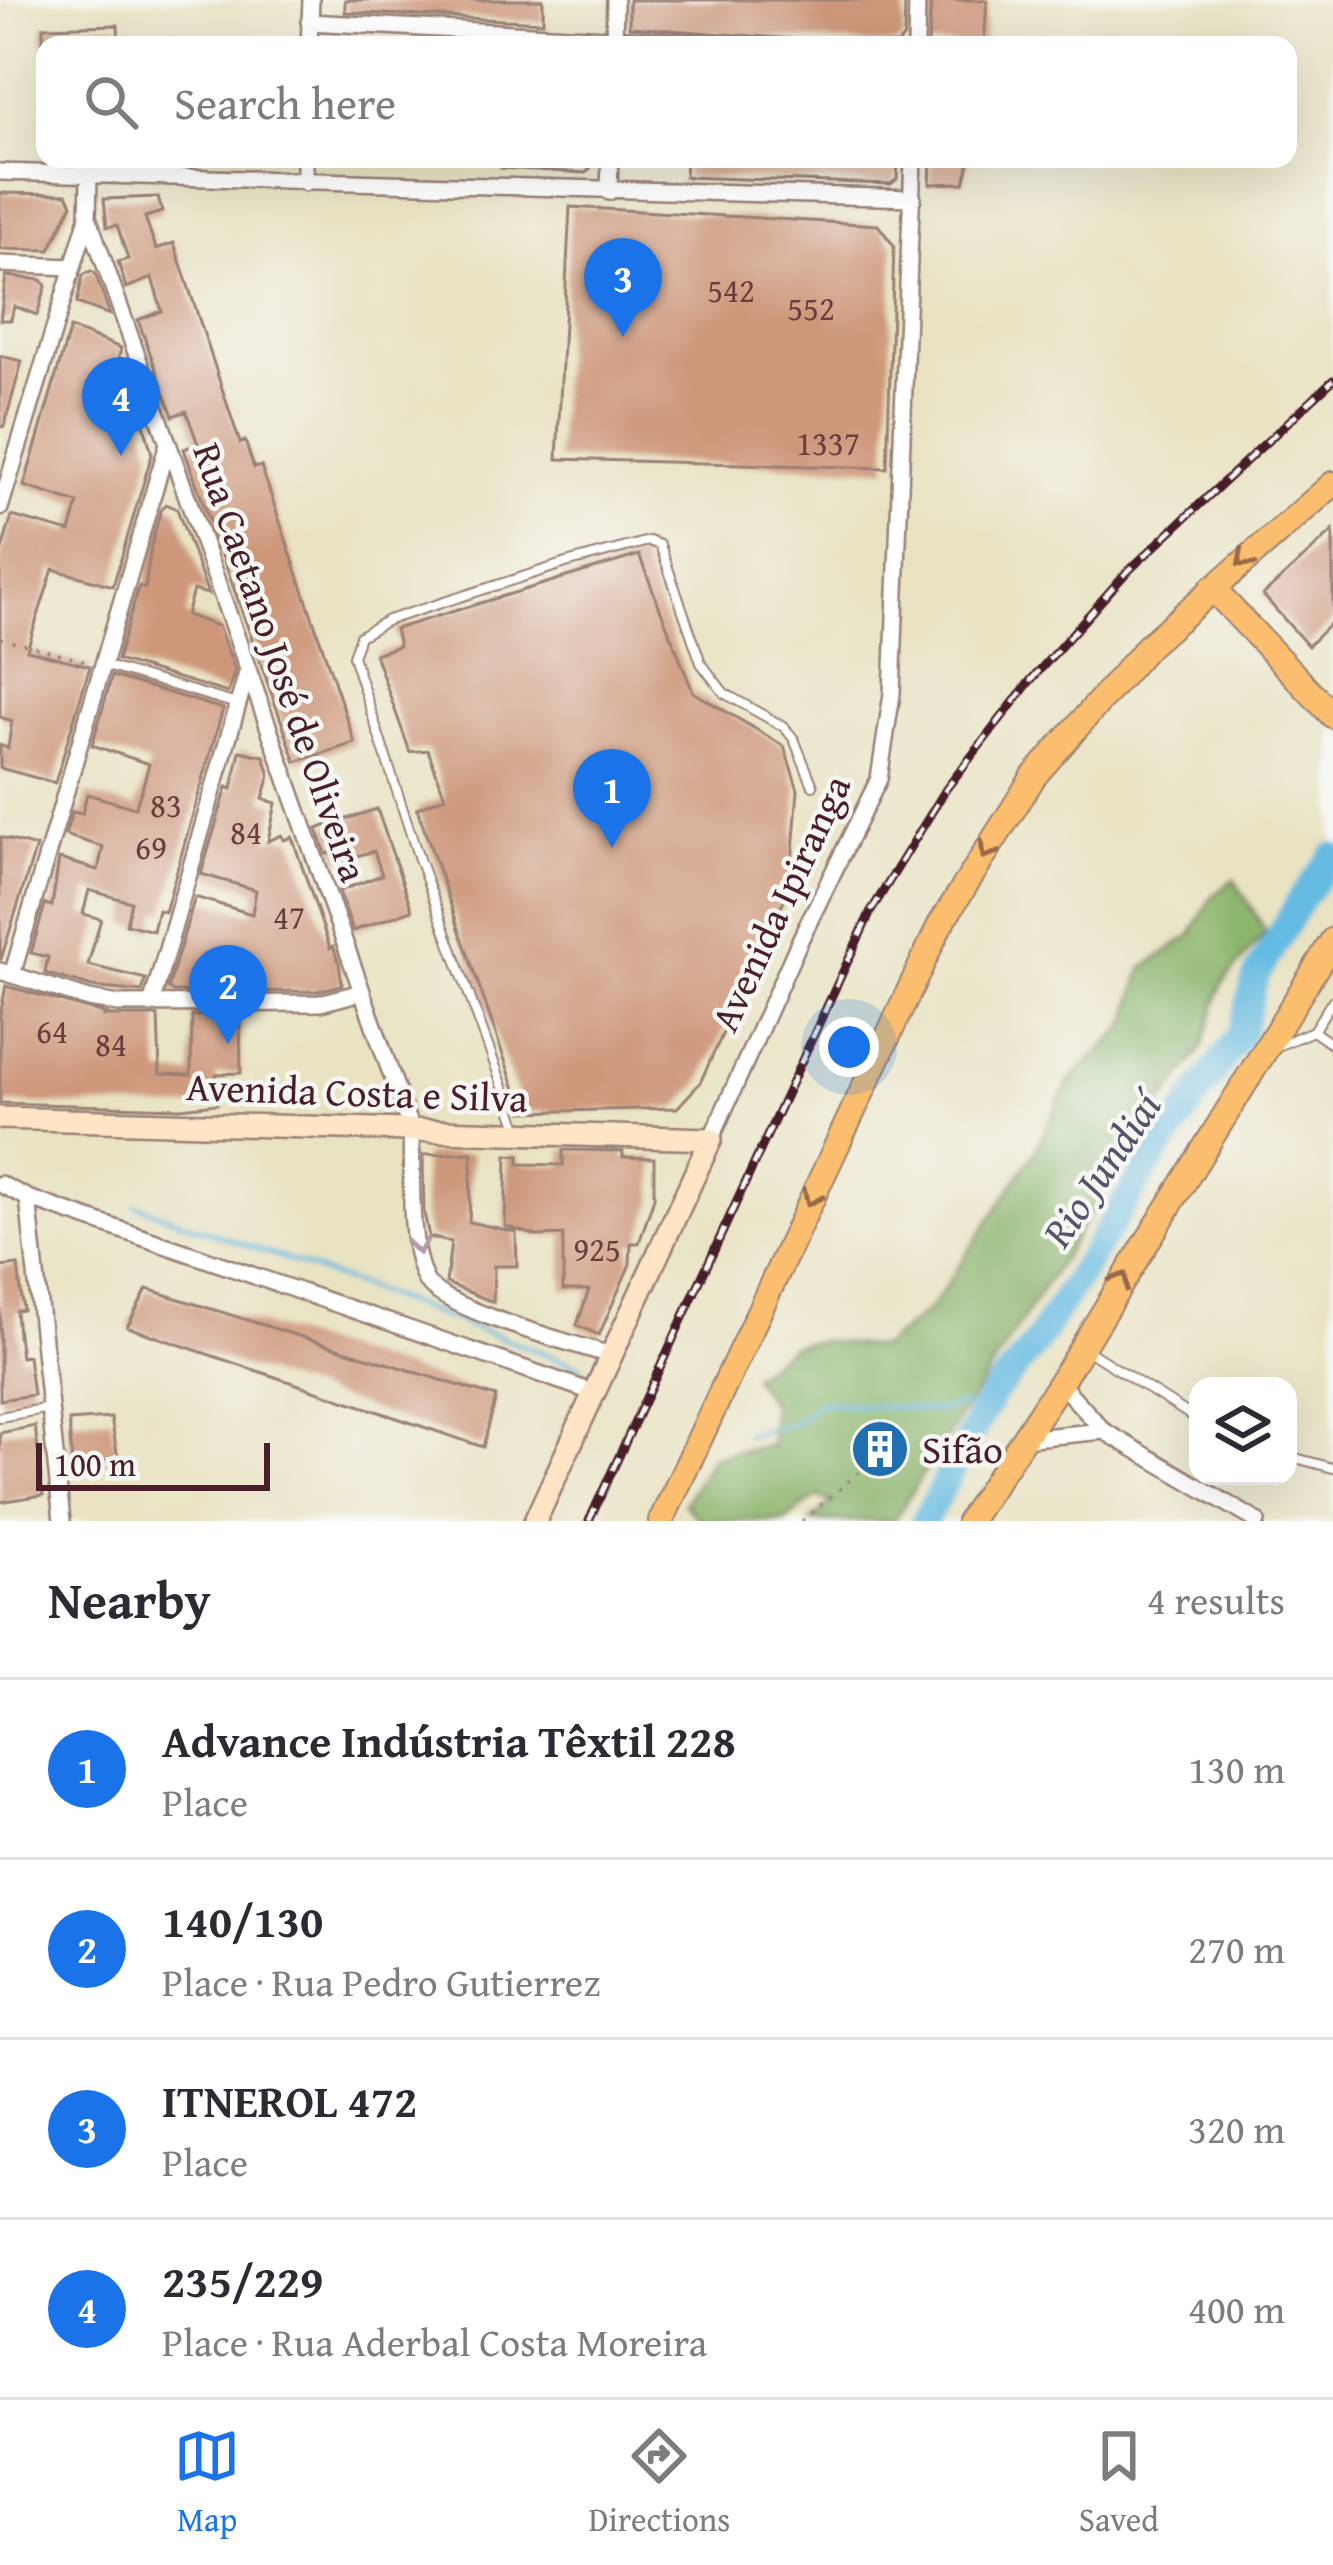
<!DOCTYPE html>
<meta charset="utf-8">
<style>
body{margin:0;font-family:"Gentium Book Plus",serif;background:#f2f2f3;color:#2b2b33}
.controls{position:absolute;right:36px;bottom:36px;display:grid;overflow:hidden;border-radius:24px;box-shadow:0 12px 48px #0002}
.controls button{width:108px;height:108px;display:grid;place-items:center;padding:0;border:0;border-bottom:3px solid #e1e1e2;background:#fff;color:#2b2b33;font:60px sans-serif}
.scale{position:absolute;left:36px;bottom:30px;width:234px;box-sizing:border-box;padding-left:12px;border:6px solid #4a1f2b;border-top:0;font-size:33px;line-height:42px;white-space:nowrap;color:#4a1f2b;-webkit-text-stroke:9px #f6f6f2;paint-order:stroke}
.you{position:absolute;left:849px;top:1047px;width:42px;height:42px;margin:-30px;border:9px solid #fff;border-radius:50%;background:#1a73e8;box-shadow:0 0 0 18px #1a73e833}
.badge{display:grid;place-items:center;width:78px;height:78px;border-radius:50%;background:#1a73e8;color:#fff;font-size:39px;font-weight:700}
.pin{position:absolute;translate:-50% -99px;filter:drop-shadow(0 3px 6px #0008)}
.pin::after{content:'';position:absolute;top:63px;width:42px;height:36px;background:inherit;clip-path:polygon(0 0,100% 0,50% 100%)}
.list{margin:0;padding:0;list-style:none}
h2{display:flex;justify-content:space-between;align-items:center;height:156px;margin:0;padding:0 48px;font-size:51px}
h2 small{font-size:39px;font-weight:400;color:#7c7c81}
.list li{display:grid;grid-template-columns:78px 1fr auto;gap:36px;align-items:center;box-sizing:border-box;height:180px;padding:0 48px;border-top:3px solid #e1e1e2}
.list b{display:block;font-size:45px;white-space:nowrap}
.list p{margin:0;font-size:39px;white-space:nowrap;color:#7c7c81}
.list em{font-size:39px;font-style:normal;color:#7c7c81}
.icon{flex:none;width:66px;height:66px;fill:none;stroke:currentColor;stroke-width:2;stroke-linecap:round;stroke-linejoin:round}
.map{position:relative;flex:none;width:1333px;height:1521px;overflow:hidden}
.search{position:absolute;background:#fff;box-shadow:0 12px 48px #0002;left:36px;right:36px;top:36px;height:132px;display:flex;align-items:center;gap:30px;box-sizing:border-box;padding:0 42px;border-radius:24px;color:#7c7c81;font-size:45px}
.sheet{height:876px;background:#fff}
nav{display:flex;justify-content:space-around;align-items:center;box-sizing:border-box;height:168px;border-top:3px solid #e1e1e2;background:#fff;font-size:33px;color:#7c7c81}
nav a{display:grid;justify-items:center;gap:6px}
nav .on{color:#1a73e8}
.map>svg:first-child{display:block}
</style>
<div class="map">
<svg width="1333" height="1521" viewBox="0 0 1333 1521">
<rect width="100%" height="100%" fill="#f6f6f2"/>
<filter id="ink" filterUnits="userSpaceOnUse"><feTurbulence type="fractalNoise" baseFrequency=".00833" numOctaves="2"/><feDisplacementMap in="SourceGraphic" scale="24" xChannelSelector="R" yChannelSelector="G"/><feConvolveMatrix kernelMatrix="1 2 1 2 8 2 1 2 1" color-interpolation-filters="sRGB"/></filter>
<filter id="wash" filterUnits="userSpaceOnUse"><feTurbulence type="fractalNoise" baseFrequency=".004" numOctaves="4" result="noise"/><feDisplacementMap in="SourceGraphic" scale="48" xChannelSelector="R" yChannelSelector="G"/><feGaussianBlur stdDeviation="2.7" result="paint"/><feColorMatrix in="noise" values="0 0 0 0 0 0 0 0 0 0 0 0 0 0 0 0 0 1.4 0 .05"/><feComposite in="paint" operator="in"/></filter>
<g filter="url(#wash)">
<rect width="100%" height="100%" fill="#e9e3c2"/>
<!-- forest -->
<path fill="#8cb66e" stroke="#6b6a4c" stroke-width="3" d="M1234 879 1266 932 1222 984 1202 1048 1155 1113 893 1521H811L832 1502 817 1496 785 1521H701L684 1504 713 1456 771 1445 772 1405 752 1376 793 1345 825 1341 881 1348 931 1308 1034 1153 1069 1082 1127 1025 1142 969 1191 935 1213 896Z"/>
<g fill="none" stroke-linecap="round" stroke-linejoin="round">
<!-- stream -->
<path stroke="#65bae1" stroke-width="4.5" d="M136 1205 582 1367
M746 1435 798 1422 818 1402 942 1411 956 1405 985 1409"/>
<!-- river -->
<path stroke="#65bae1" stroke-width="27" d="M924 1521 992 1395 1034 1346 1145 1171 1241 1033 1256 976 1301 899 1333 856"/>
</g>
<g id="blocks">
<!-- building -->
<path fill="#ce977a" d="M345 0H543V22L345 12Z
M629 0H905L904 37 898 44 878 45 629 27Z
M931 0H987L984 45H928Z
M118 25 119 45H43V27Z
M502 159H598L586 173 501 168Z
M686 159H898L897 179 891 184 685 177Z
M931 159H970L964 183 930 184Z
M0 193 67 194 72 204 50 250 0 249Z
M158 197 162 212 145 217 156 249 174 243 240 443 245 441 254 468 261 466 355 743 296 762 184 449 198 444 186 411 173 416 138 320 162 311 152 278 126 288 118 262 128 259 117 225 107 227 104 199Z
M570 207 878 225 894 246 887 468 557 459Z
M91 271 95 273 110 315 77 303 83 275Z
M6 276 42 280 46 286 37 315 14 306 11 320H0Z
M70 328 121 348 116 370 130 373 152 454 113 586 53 569 27 650 90 666 55 783 0 768V745L8 748 12 721 0 717V556L12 516 70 532 78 503 24 486Z
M0 356 22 361 4 427 0 426Z
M166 504 177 509 208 594 193 590 186 615 218 626 235 669 228 693 117 660 139 586 145 588 151 546 161 509Z
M1333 531V621L1308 646 1263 595Z
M639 555 693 692 784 746 798 790 790 887 700 1083 677 1108 523 1112 417 808 445 797 428 750 410 752 375 654 399 646 395 629Z
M112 676 223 709 165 912 158 910 153 931 126 924 131 902 89 890 83 914 101 919 88 965 146 979 142 992 92 987 45 973 48 957 31 953 45 904 52 906 59 859 98 870 103 847 65 835 72 812 82 814 87 794 135 808 142 789 149 764 92 745Z
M240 751 264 756 270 775 263 799 276 803 268 841 282 835 284 840 292 837 330 948 333 946 339 963 342 985 318 991 173 992 168 988 195 897 252 914 256 890 201 874 227 787 232 789Z
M377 809 412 910 353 931 339 891 382 875 374 851 339 861 336 852 326 854 317 829Z
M0 837 36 847 1 959H0Z
M6 986 106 1014 102 1016H158L160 1074 191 1075 192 1016 240 1015 241 1073 216 1074 217 1104 181 1108 0 1103V1015Z
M563 1150 623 1151V1157L654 1158V1198L639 1243H631L630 1264 599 1335 577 1325 589 1290H563V1235L537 1236 505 1226 507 1155 519 1156V1164L563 1165Z
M472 1153 469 1222 516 1232 517 1266H494L493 1302 446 1283 451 1242 429 1237 424 1212 423 1155Z
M18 1265 23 1310 16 1311 18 1335 21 1357 28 1356 33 1395 0 1400V1267Z
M147 1289 496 1397 483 1447 127 1327Z
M111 1418 118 1459 72 1466 69 1421Z
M35 1426 43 1495 0 1502V1433Z
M885 1429 900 1460 876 1472 860 1439Z"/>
</g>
</g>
<g filter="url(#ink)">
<use href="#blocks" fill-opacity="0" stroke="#9a8176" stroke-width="3"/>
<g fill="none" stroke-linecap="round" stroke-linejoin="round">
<!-- service casing -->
<g stroke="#9a8176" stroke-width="12">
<path id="service" d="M103 665 237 704
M1313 1031 1333 1000
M1277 1046 1313 1031 1333 1045
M519 1130 419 859 353 656 360 636 388 620 566 563 649 541 660 545 701 663 724 693 784 727 794 739 813 786
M1087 1350 1198 1420
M0 1417 49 1408
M1288 1456 1333 1468"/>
</g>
<!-- minor casing -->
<g stroke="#9a8176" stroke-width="20">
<path id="minor" d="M309 22 735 45
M309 45 311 0
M614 45 615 0
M916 45 917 0
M0 172 913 198
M305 183V159
M609 192 610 159
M88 217 411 1130C413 1172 407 1241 425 1279 439 1309 578 1345 614 1356
M0 264 72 267
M0 508 88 217 89 176
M0 971 89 999 119 1004 320 1003 362 992
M12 975 168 443
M151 1005 247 673
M711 1139 800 940 879 779 892 694 913 159
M0 1184 28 1198 595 1393
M28 1198 62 1521
M1060 1383 1104 1431 1257 1521
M1022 1439 1104 1431"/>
</g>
<!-- secondary casing -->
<g stroke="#9a8176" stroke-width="26">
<path id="secondary" d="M0 1118 711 1139 535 1521"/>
</g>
<!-- primary casing -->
<g stroke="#9a8176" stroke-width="28">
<path id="primary" d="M1212 588 1333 716
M661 1521 940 925 1034 776 1148 646 1333 484
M969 1521 1060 1383 1333 940"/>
</g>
<!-- path -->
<path stroke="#9a8176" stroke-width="3" stroke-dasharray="3 9" stroke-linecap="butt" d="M0 638 89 662
M802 1521 871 1462"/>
<!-- service -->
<use href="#service" stroke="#fff" stroke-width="8"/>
<!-- minor -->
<use href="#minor" stroke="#fff" stroke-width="15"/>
<!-- secondary -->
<use href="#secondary" stroke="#fde5c5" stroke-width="21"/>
<!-- primary -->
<use href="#primary" stroke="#fabe6e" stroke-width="24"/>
<!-- rail casing -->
<g stroke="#4a1f2b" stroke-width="9">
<path id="rail" d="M589 1521 871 911 946 789 1030 681 1125 574 1333 380"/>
</g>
<!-- rail -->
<use href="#rail" stroke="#f6f6f2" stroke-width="4.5" stroke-dasharray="14" stroke-linecap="butt"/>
</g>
<!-- one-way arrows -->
<defs><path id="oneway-chevron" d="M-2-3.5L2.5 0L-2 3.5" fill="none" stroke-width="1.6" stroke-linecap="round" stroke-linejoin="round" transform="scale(3)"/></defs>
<g stroke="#996749">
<use href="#oneway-chevron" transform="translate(1244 560) rotate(139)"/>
<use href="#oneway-chevron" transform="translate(987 851) rotate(122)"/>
<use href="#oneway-chevron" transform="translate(811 1198) rotate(115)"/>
<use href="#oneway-chevron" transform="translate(1121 1280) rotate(-58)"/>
</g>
<use stroke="#ae9aa0" href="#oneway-chevron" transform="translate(418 1246) rotate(82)"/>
</g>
<!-- icons -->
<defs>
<g id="building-disc" transform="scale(3)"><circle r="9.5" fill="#1f6fb2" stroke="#f6f6f2"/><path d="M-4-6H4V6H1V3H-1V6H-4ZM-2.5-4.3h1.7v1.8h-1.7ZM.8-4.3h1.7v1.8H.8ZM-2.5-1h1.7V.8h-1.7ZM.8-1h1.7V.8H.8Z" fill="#fff"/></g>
</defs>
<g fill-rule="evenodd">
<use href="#building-disc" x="880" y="1449"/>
</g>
<g text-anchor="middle" stroke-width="9" stroke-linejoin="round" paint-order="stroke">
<!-- number labels -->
<g font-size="33" fill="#6b3d3f">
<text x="731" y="302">542</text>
<text x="811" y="320">552</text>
<text x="828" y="455">1337</text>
<text x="166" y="817">83</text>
<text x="246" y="844">84</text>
<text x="151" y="859">69</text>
<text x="289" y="929">47</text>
<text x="52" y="1043">64</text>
<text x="111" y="1056">84</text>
<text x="597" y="1261">925</text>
</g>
<!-- street labels -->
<g font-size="39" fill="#4a1f2b" stroke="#f6f6f2">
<text transform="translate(281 662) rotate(71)" y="14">Rua Caetano José de Oliveira</text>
<text transform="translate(780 903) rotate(-65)" y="14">Avenida Ipiranga</text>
<text transform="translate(357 1092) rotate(2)" y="14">Avenida Costa e Silva</text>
</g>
<!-- poi labels -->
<g font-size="39" fill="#4a1f2b" stroke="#f6f6f2" text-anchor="start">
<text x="922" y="1463">Sifão</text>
</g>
<!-- water labels -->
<g font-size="42" font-style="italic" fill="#53556b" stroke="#f6f6f2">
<text transform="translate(1101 1169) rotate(-56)" y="15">Rio Jundiaí</text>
</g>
</g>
</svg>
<div class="controls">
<button><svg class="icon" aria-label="layers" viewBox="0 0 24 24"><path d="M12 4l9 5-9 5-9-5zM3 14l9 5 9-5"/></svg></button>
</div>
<div class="scale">100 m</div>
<div class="you"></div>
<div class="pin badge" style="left:612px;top:848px">1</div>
<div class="pin badge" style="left:228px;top:1044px">2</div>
<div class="pin badge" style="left:623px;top:337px">3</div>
<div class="pin badge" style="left:121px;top:456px">4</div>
<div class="search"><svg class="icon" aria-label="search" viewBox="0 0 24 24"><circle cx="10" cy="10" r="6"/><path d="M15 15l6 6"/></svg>Search here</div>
</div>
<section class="sheet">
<h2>Nearby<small>4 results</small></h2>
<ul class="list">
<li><span class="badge">1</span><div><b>Advance Indústria Têxtil 228</b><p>Place</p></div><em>130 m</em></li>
<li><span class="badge">2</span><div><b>140/130</b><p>Place · Rua Pedro Gutierrez</p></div><em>270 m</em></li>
<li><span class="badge">3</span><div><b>ITNEROL 472</b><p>Place</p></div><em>320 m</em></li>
<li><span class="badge">4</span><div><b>235/229</b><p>Place · Rua Aderbal Costa Moreira</p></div><em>400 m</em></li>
</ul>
</section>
<nav>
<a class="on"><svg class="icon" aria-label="map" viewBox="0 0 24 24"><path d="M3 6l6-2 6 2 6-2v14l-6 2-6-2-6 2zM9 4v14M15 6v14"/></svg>Map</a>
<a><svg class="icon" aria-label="directions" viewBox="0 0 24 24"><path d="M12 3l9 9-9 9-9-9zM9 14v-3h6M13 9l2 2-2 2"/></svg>Directions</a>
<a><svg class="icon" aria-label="saved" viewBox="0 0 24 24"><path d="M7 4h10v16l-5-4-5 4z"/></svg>Saved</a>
</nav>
